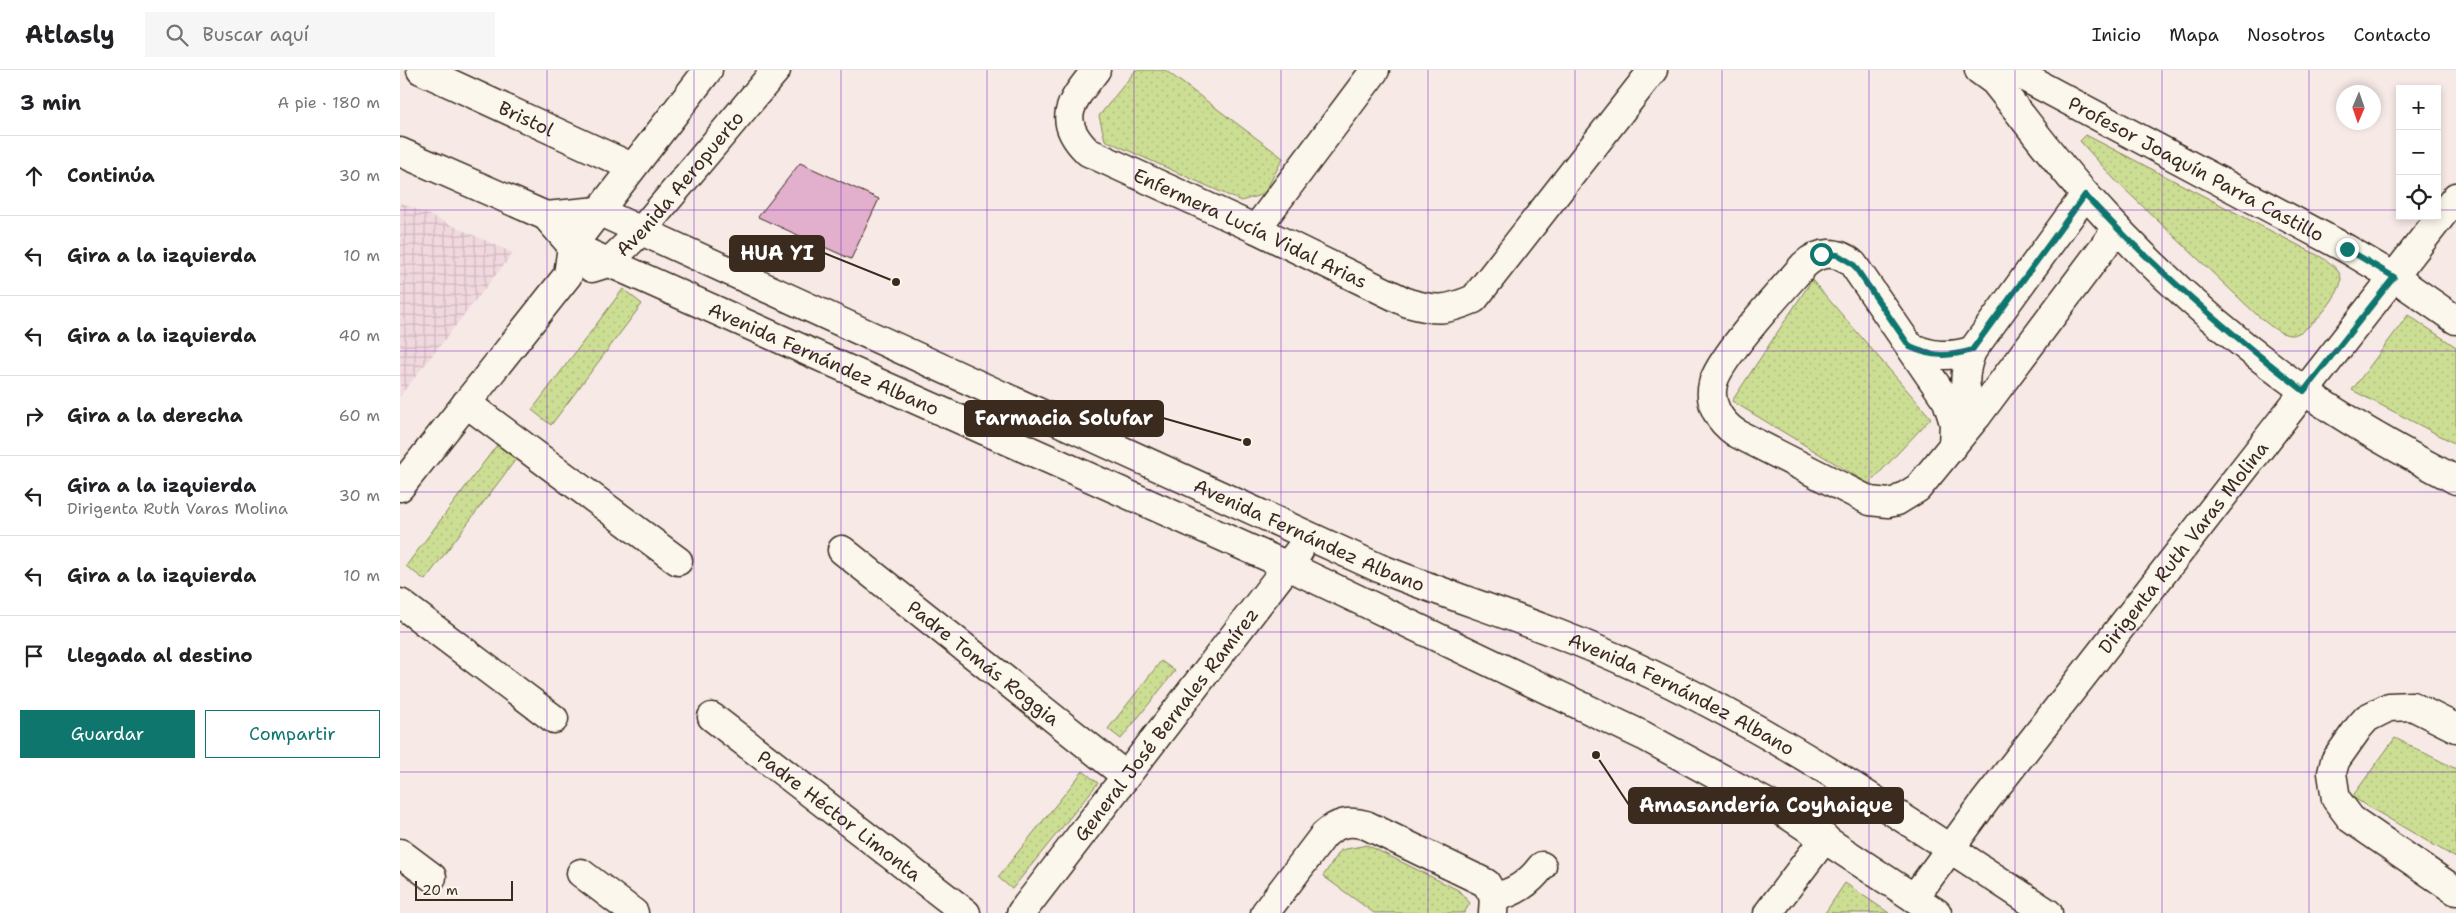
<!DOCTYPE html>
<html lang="es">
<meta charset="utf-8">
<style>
body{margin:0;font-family:"Shantell Sans",sans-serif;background:#f6f6f6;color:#202124}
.controls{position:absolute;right:15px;top:15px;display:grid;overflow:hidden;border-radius:0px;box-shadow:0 2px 8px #0003}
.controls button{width:45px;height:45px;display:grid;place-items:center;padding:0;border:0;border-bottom:1px solid #e0e0e0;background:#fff;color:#202124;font:25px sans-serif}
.compass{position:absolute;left:1936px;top:15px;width:45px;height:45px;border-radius:50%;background:#fff;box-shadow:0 2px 8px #0003;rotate:182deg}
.scale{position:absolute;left:15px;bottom:12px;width:98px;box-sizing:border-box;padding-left:5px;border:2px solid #3b2a1e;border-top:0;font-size:14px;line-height:18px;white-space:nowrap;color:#3b2a1e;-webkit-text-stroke:4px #fbf7ec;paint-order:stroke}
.stop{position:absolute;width:15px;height:15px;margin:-11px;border:4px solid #0f766e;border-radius:50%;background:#fff}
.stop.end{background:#0f766e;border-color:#fff;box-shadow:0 1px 5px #0008}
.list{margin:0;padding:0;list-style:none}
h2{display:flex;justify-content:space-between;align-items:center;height:65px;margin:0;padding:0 20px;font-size:21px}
h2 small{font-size:16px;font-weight:400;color:#757577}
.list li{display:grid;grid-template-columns:32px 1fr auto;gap:15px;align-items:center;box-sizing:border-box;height:80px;padding:0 20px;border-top:1px solid #e0e0e0}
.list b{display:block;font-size:19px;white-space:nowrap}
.list p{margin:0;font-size:16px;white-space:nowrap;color:#757577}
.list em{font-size:16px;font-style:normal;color:#757577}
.actions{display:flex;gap:10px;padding:15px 20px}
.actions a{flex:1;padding:11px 0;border:1px solid #0f766e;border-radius:0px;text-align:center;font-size:18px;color:#0f766e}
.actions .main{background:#0f766e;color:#fff}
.icon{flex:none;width:28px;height:28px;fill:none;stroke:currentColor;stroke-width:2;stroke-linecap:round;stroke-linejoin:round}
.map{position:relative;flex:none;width:2056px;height:843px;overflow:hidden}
header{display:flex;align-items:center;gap:30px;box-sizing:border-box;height:70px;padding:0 25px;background:#fff;border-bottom:1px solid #e0e0e0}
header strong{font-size:24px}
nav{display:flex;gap:28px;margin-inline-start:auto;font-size:18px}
.search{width:350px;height:45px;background:#f6f6f6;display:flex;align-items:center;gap:12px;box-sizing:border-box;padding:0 18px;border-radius:0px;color:#757577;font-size:19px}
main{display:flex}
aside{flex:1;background:#fff}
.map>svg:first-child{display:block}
</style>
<header>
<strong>Atlasly</strong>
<div class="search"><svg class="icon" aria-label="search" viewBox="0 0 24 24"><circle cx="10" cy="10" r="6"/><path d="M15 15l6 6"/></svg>Buscar aquí</div>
<nav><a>Inicio</a><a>Mapa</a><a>Nosotros</a><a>Contacto</a></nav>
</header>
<main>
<aside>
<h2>3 min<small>A pie · 180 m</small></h2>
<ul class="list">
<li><svg class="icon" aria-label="ahead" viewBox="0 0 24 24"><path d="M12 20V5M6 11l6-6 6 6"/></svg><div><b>Continúa</b></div><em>30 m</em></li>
<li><svg class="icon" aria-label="left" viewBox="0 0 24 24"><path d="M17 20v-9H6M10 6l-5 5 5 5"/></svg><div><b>Gira a la izquierda</b></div><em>10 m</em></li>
<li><svg class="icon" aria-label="left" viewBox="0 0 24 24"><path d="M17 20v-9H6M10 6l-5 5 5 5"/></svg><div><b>Gira a la izquierda</b></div><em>40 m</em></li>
<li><svg class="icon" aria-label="right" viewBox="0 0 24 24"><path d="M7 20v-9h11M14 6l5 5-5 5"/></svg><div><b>Gira a la derecha</b></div><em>60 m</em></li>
<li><svg class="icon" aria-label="left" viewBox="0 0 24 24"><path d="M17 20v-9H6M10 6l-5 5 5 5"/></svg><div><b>Gira a la izquierda</b><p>Dirigenta Ruth Varas Molina</p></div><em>30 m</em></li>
<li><svg class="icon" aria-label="left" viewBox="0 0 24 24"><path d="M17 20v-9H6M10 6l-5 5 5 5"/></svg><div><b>Gira a la izquierda</b></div><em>10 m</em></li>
<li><svg class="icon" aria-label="arrive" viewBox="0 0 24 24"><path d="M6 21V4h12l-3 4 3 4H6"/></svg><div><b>Llegada al destino</b></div></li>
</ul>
<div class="actions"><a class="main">Guardar</a><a>Compartir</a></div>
</aside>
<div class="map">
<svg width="2056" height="843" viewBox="0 0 2056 843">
<defs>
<pattern id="industrial-grid" width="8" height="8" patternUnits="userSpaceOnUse" patternTransform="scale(1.25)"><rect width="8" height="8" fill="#f0d8de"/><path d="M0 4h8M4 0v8" fill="none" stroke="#cfbabe"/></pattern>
<pattern id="grass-dots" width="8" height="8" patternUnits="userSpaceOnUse" patternTransform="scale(1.25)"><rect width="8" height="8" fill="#ccde93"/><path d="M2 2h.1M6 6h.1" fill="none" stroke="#b0bf7e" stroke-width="1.8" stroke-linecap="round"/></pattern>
</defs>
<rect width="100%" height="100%" fill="#f6e9e6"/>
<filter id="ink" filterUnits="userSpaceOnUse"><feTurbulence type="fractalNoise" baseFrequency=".02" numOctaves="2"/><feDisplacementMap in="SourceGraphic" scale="10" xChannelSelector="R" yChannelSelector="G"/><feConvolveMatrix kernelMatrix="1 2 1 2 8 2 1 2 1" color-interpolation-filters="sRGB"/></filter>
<g filter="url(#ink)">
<!-- industrial -->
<path fill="url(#industrial-grid)" d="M0 132 113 183 0 326Z"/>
<!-- grass -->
<path fill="url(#grass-dots)" stroke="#848458" d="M736 0H765L883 88 864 124 841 131 705 70 699 46Z
M1686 65 1921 187C1929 192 1940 199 1941 209 1942 224 1906 267 1890 265 1878 264 1866 252 1857 245L1715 110 1680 71Z
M1412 210 1531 348 1469 414 1332 331Z
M223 219 242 234 151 355 132 340Z
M2008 245 2056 277V374L1952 320Z
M97 375 116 389 25 510 6 496Z
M761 591 775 601 721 669 708 659Z
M1995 668 2056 699V788L1952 727Z
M683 701 698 713 612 819 598 807Z
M967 775 1058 820 1070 833 1064 843H974L923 806 941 780Z
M1445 813 1489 843H1425Z"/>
<!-- building -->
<path fill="#e2afcc" stroke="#3b2a1e" d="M400 93 479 129 451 189 358 147Z"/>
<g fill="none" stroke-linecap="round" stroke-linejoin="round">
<!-- minor casing -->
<g stroke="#3b2a1e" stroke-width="31">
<g id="minor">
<path id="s1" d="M21 0 232 97"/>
<path id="s2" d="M696 0C672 31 654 49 688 82L856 159 1008 233C1037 241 1045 241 1074 229L1253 0"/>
<path d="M1579 0 1594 11C1625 49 1654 90 1687 126 1751 198 1825 264 1903 320 1951 354 2004 383 2056 410"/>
<path id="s3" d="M1611 0 1947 179 1994 207 2056 250"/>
<path id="s4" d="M0 82 146 146 172 176 888 496 1244 666 1385 743 1537 843"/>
<path id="s5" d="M146 146 198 141 979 498C1064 532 1151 557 1234 596 1380 663 1514 755 1648 843"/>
<path d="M856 159 975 0"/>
<path id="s6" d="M192 198 208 193 242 160 376 0"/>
<path d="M1511 277C1532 287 1549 287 1572 281"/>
<path d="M66 333 278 491"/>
<path d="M1577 346C1563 324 1562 305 1572 281L1685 125"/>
<path d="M1553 376 1554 353 1547 331 1453 194C1438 180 1419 181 1404 195 1384 218 1318 289 1313 314 1308 334 1320 352 1336 363L1470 431 1488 433 1497 431 1518 418 1577 346 1717 159"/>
<path d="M0 417 168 205 172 176 308 0"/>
<path id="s7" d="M442 480 726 706"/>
<path d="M0 533 154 649"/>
<path id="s8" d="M312 647 566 843"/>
<path d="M2056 658 2012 636 1989 637 1967 648 1959 657 1935 691 1932 703 1936 729 1951 749 2056 821"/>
<path d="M0 783 32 807"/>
<path d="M181 803 234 843"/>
<path d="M1094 827C1115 823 1129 813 1142 796"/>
<path id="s9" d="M1514 828 1586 730 2056 127"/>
<path id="s10" d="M621 843 899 481"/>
<path d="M865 843 924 765C937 753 949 750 966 755L1086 813 1094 827 1093 843"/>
<path d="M1368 843 1425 768"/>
</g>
</g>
<!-- minor -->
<use href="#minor" stroke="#fbf7ec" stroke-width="28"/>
</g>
</g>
<g fill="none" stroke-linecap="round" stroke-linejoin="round" filter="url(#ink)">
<!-- route -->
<path stroke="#0f766e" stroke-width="6" d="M1421 184 1438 185 1453 194 1510 277C1532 287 1549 287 1572 280L1685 125C1753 197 1826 261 1904 321L1994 207 1947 179"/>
</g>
<!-- grid -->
<path fill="none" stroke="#7b2cbf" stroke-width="1" stroke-opacity="0.55" d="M147 0V843M294 0V843M441 0V843M587 0V843M734 0V843M881 0V843M1028 0V843M1175 0V843M1322 0V843M1469 0V843M1615 0V843M1762 0V843M1909 0V843M0 140H2000M2037 140H2056M0 281H2056M0 422H2056M0 562H2056M0 702H2056"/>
<g text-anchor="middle" stroke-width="5" stroke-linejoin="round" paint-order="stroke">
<!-- street labels -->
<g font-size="19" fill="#3b2a1e" stroke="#fbf7ec">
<text dy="7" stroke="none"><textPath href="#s1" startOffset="116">Bristol</textPath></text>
<text dy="7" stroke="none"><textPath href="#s3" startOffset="210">Profesor Joaquín Parra Castillo</textPath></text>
<text dy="7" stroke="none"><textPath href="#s6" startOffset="124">Avenida Aeropuerto</textPath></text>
<text dy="7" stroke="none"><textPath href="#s2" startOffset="275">Enfermera Lucía Vidal Arias</textPath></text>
<text dy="7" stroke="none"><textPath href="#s4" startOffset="475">Avenida Fernández Albano</textPath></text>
<text dy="7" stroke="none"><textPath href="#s5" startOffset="834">Avenida Fernández Albano</textPath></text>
<text dy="7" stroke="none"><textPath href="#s9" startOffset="442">Dirigenta Ruth Varas Molina</textPath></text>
<text dy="7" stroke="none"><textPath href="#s7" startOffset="181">Padre Tomás Roggia</textPath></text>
<text dy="7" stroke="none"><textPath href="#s5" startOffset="1239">Avenida Fernández Albano</textPath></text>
<text dy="7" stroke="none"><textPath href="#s10" startOffset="238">General José Bernales Ramírez</textPath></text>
<text dy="7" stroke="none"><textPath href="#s8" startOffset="161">Padre Héctor Limonta</textPath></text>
</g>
</g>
<!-- callouts -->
<path fill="none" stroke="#3b2a1e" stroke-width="2" d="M496 212L424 183M847 372L763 348M1196 685L1229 735"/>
<g fill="#3b2a1e" stroke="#fbf7ec" stroke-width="2">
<circle cx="496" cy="212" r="5"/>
<circle cx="847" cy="372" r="5"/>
<circle cx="1196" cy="685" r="5"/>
</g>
<g fill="#3b2a1e" stroke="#3b2a1e" stroke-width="2">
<rect x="330" y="166" width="94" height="35" rx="5"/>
<rect x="565" y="331" width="198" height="35" rx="5"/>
<rect x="1229" y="718" width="274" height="35" rx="5"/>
</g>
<g font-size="20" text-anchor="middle" font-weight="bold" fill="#fff">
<text x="377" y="190">HUA YI</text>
<text x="664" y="355">Farmacia Solufar</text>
<text x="1366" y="742">Amasandería Coyhaique</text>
</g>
</svg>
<div class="controls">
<button>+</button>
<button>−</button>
<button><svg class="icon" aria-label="locate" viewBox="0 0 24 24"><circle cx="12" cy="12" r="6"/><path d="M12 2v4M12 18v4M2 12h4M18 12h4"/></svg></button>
</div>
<svg class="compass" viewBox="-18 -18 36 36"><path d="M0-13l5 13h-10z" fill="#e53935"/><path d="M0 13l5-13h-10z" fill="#757577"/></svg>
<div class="scale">20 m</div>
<div class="stop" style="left:1421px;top:184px"></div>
<div class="stop end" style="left:1947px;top:179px"></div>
</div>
</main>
